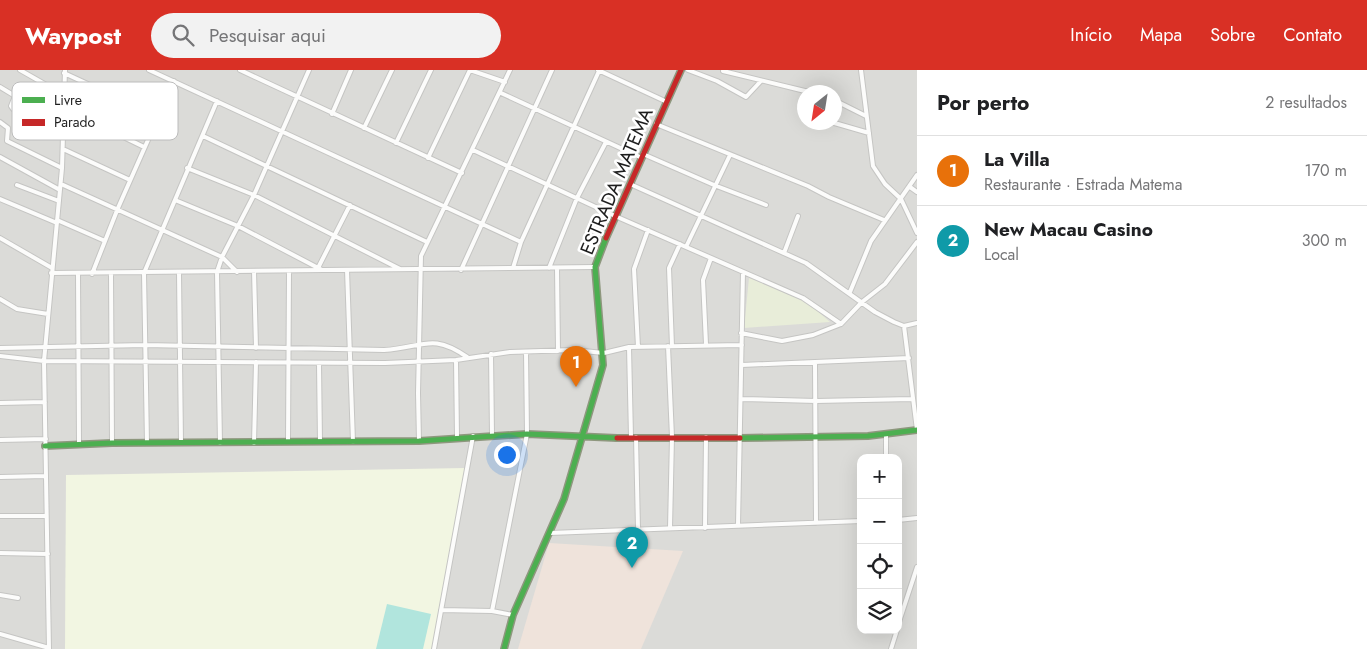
<!DOCTYPE html>
<html lang="pt">
<meta charset="utf-8">
<style>
body{margin:0;font-family:Jost,sans-serif;background:#f2f2f2;color:#202124}
.controls{position:absolute;right:15px;bottom:15px;display:grid;overflow:hidden;border-radius:10px;box-shadow:0 5px 20px #0002}
.controls button{width:45px;height:45px;display:grid;place-items:center;padding:0;border:0;border-bottom:1px solid #e0e0e0;background:#fff;color:#202124;font:25px sans-serif}
.compass{position:absolute;left:797px;top:15px;width:45px;height:45px;border-radius:50%;background:#fff;box-shadow:0 5px 20px #0002;rotate:210deg}
.you{position:absolute;left:506px;top:384px;width:18px;height:18px;margin:-12px;border:4px solid #fff;border-radius:50%;background:#1a73e8;box-shadow:0 0 0 8px #1a73e833}
.badge{display:grid;place-items:center;width:32px;height:32px;border-radius:50%;background:#d93025;color:#fff;font-size:16px;font-weight:700}
.pin{position:absolute;translate:-50% -41px;filter:drop-shadow(0 1px 2px #0008)}
.pin::after{content:'';position:absolute;top:26px;width:18px;height:15px;background:inherit;clip-path:polygon(0 0,100% 0,50% 100%)}
.list{margin:0;padding:0;list-style:none}
h2{display:flex;justify-content:space-between;align-items:center;height:65px;margin:0;padding:0 20px;font-size:21px}
h2 small{font-size:16px;font-weight:400;color:#757577}
.list li{display:grid;grid-template-columns:32px 1fr auto;gap:15px;align-items:center;box-sizing:border-box;height:70px;padding:0 20px;border-top:1px solid #e0e0e0}
.list b{display:block;font-size:19px;white-space:nowrap}
.list p{margin:0;font-size:16px;white-space:nowrap;color:#757577}
.list em{font-size:16px;font-style:normal;color:#757577}
.icon{flex:none;width:28px;height:28px;fill:none;stroke:currentColor;stroke-width:2;stroke-linecap:round;stroke-linejoin:round}
.map{position:relative;flex:none;width:917px;height:579px;overflow:hidden}
header{display:flex;align-items:center;gap:30px;box-sizing:border-box;height:70px;padding:0 25px;background:#d93025;color:#fff}
header strong{font-size:24px}
nav{display:flex;gap:28px;margin-inline-start:auto;font-size:18px}
.search{width:350px;height:45px;background:#f2f2f2;display:flex;align-items:center;gap:12px;box-sizing:border-box;padding:0 18px;border-radius:28px;color:#757577;font-size:19px}
main{display:flex}
aside{flex:1;background:#fff}
.map>svg:first-child{display:block}
</style>
<header>
<strong>Waypost</strong>
<div class="search"><svg class="icon" aria-label="search" viewBox="0 0 24 24"><circle cx="10" cy="10" r="6"/><path d="M15 15l6 6"/></svg>Pesquisar aqui</div>
<nav><a>Início</a><a>Mapa</a><a>Sobre</a><a>Contato</a></nav>
</header>
<main>
<div class="map">
<svg width="917" height="579" viewBox="0 0 917 579">
<rect width="100%" height="100%" fill="#ecece7"/>
<!-- residential -->
<path fill="#dbdbd8" fill-rule="evenodd" d="M0 0H917V579H0ZM804 22H834V52H804ZM861 388H898V560H861Z"/>
<!-- commercial -->
<path fill="#efe3db" d="M549 473 683 481 641 579H518Z"/>
<!-- education -->
<path fill="#f2f6e2" d="M465 398 432 579H65L66 405Z"/>
<!-- farmland -->
<path fill="#e8edd9" d="M749 208 806 231 830 252 744 258Z"/>
<!-- pitch -->
<path fill="#b1e5dd" d="M387 534 431 544 423 579H376Z"/>
<g fill="none" stroke-linecap="round" stroke-linejoin="round">
<!-- street casing -->
<g stroke="#c5c5c3" stroke-width="6">
<path id="street" d="M20 0 64 25
M149 0 521 172
M240 0 462 103
M470 0 505 12
M598 0 667 32
M688 0 717 11 746 27 760 12
M861 0 873 96 885 114 901 129 917 163
M723 1 809 22
M64 3 159 47
M0 17 15 26 11 36 13 39 63 66
M501 23 642 88
M834 30 866 46
M64 38 144 77
M332 44 351 0
M0 52 8 58 7 71 62 98
M831 52 869 63
M656 54 808 116 829 127 884 150
M364 58 392 0
M203 66 427 172
M396 73 431 0
M63 79 130 110
M473 80 615 146 803 228 841 254
M643 84 714 115 766 135
M0 87 60 120
M428 88 470 0
M187 98 254 125 400 199
M61 114 222 187 237 202
M630 114 806 193 875 242 894 252 904 256 917 253
M17 115 59 131
M910 117 917 122
M0 129 57 153
M175 130 238 156 322 200
M57 150 105 171
M0 168 52 198
M686 177 730 85
M784 183 798 146
M318 198 350 135
M513 198 521 172 599 1
M549 198 577 128 606 72
M557 198 558 281
M347 200 353 372
M461 200 552 0
M254 201 256 278
M51 203 595 197
M179 203 181 373
M78 204 79 374
M92 204 118 138 174 11
M111 204 112 373
M850 222 871 171 917 105
M0 229 17 239 48 244
M904 256 917 360
M741 263 782 271 813 265 841 254 862 232 885 214 917 172
M706 274 703 210 711 188
M668 276 672 367 670 458
M672 276 669 198 680 174
M629 277 631 367
M638 277 634 199 648 160
M0 278 145 275 384 280C423 278 431 262 467 287
M491 284 492 365
M0 286 44 291 385 293 456 290 510 282 573 280 604 283 629 277 742 275
M456 290 457 367
M815 293 816 453
M319 294 320 372
M742 295 909 288
M741 329 816 331 912 329
M0 333 45 332
M886 364V388
M636 367 638 459
M0 370 46 369
M288 371 289 201
M419 371 418 323 421 186 510 0
M147 373 144 203 217 31
M220 373 217 202 222 187 254 125 309 0
M254 373 256 292
M0 407 46 406
M0 446H46
M898 450 917 448
M738 455 743 202
M705 458 706 367
M550 463 861 451
M0 483 48 484
M0 525 18 528
M441 540 492 541
M513 545 492 541 527 364 526 282
M898 555 917 497
M0 564 49 578
M49 579 44 291 62 98 65 0
M434 579 473 366
M891 579 897 560"/>
</g>
<!-- fast casing -->
<g stroke="#8e977e" stroke-width="8">
<path id="fast" d="M740 368 868 366 917 360
M45 376 112 373 419 371 527 364 617 368
M504 579 513 545 564 429 603 295 595 197 606 168"/>
</g>
<!-- jam casing -->
<g stroke="#8e977e" stroke-width="8">
<path id="jam" d="M606 168 681 0
M617 368H740"/>
</g>
<!-- street -->
<use href="#street" stroke="#fcfcfb" stroke-width="4"/>
<!-- fast -->
<use href="#fast" stroke="#4caf50" stroke-width="5"/>
<!-- jam -->
<use href="#jam" stroke="#c62828" stroke-width="5"/>
</g>
<g text-anchor="middle" stroke-width="5" stroke-linejoin="round" paint-order="stroke">
<!-- street labels -->
<g font-size="19" fill="#1e1e1e" stroke="#fff">
<text transform="translate(616 111) rotate(-67)" y="7">ESTRADA MATEMA</text>
</g>
</g>
<!-- legend -->
<rect x="12" y="12" width="166" height="58" rx="8" fill="#fff" stroke="#bcbcbc" stroke-width="1"/>
<rect x="22" y="27" width="23" height="6" fill="#4caf50"/>
<rect x="22" y="49" width="23" height="7" fill="#c62828"/>
<g font-size="14" fill="#1e1e1e">
<text x="54" y="35">Livre</text>
<text x="54" y="57">Parado</text>
</g>
</svg>
<div class="controls">
<button>+</button>
<button>−</button>
<button><svg class="icon" aria-label="locate" viewBox="0 0 24 24"><circle cx="12" cy="12" r="6"/><path d="M12 2v4M12 18v4M2 12h4M18 12h4"/></svg></button>
<button><svg class="icon" aria-label="layers" viewBox="0 0 24 24"><path d="M12 4l9 5-9 5-9-5zM3 14l9 5 9-5"/></svg></button>
</div>
<svg class="compass" viewBox="-18 -18 36 36"><path d="M0-13l5 13h-10z" fill="#e53935"/><path d="M0 13l5-13h-10z" fill="#757577"/></svg>
<div class="you"></div>
<div class="pin badge" style="left:576px;top:317px;background:#e8710a">1</div>
<div class="pin badge" style="left:632px;top:498px;background:#0f9aa8">2</div>
</div>
<aside>
<h2>Por perto<small>2 resultados</small></h2>
<ul class="list">
<li><span class="badge" style="background:#e8710a">1</span><div><b>La Villa</b><p>Restaurante · Estrada Matema</p></div><em>170 m</em></li>
<li><span class="badge" style="background:#0f9aa8">2</span><div><b>New Macau Casino</b><p>Local</p></div><em>300 m</em></li>
</ul>
</aside>
</main>
